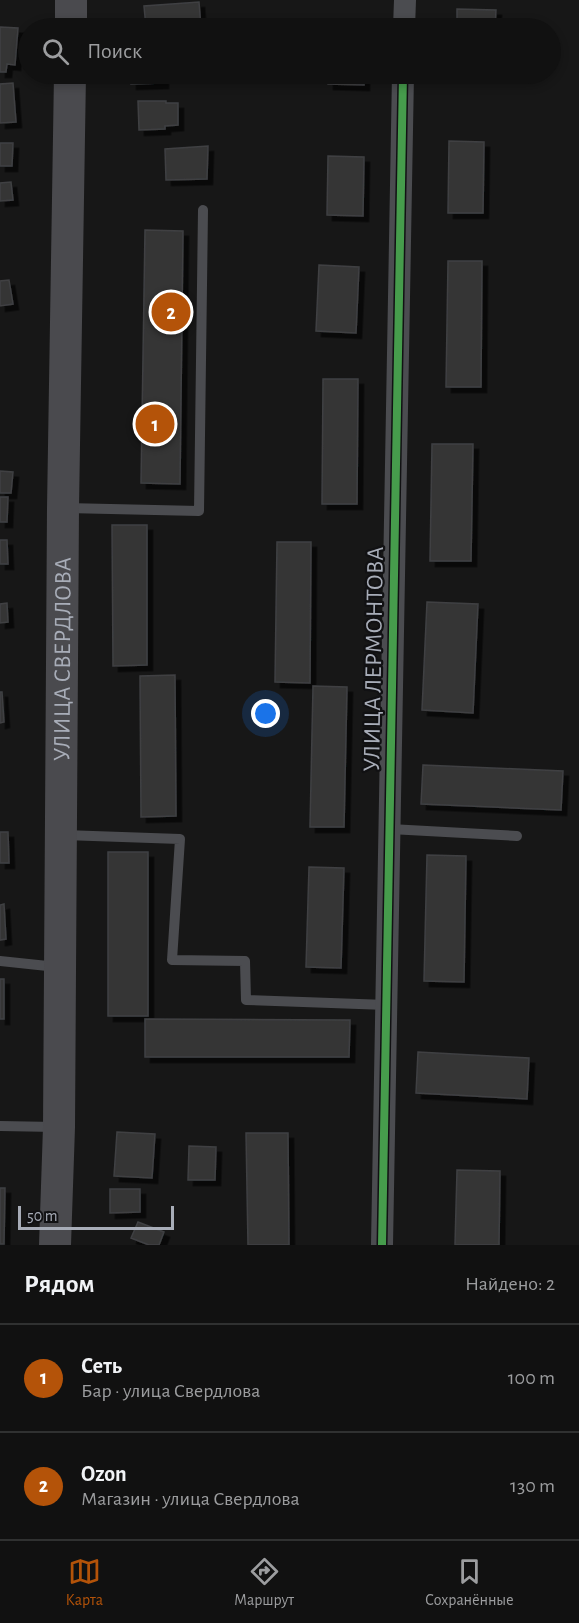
<!DOCTYPE html>
<html lang="ru">
<meta charset="utf-8">
<style>
body{margin:0;font-family:"Alegreya Sans",sans-serif;background:#1a1a1a;color:#f1f3f6}
.scale{position:absolute;left:18px;bottom:15px;width:156px;box-sizing:border-box;padding-left:6px;border:3px solid #a8adb8;border-top:0;font-size:16px;line-height:21px;white-space:nowrap;color:#a8adb8;-webkit-text-stroke:4px #111113;paint-order:stroke}
.you{position:absolute;left:266px;top:714px;width:21px;height:21px;margin:-15px;border:4px solid #fff;border-radius:50%;background:#1a73e8;box-shadow:0 0 0 9px #1a73e833}
.badge{display:grid;place-items:center;width:39px;height:39px;border-radius:50%;background:#b45309;color:#fff;font-size:20px;font-weight:700}
.pin{position:absolute;translate:-50% -50%;border:3px solid #fff;box-shadow:0 2px 6px #0006}
.list{margin:0;padding:0;list-style:none}
h2{display:flex;justify-content:space-between;align-items:center;height:78px;margin:0;padding:0 24px;font-size:26px}
h2 small{font-size:20px;font-weight:400;color:#9c9d9f}
.list li{display:grid;grid-template-columns:39px 1fr auto;gap:18px;align-items:center;box-sizing:border-box;height:108px;padding:0 24px;border-top:2px solid #303131}
.list b{display:block;font-size:22px;white-space:nowrap}
.list p{margin:0;font-size:20px;white-space:nowrap;color:#9c9d9f}
.list em{font-size:20px;font-style:normal;color:#9c9d9f}
.icon{flex:none;width:33px;height:33px;fill:none;stroke:currentColor;stroke-width:2;stroke-linecap:round;stroke-linejoin:round}
.map{position:relative;flex:none;width:579px;height:1245px;overflow:hidden}
.search{position:absolute;background:#111;box-shadow:0 3px 9px #0003;left:18px;right:18px;top:18px;height:66px;display:flex;align-items:center;gap:15px;box-sizing:border-box;padding:0 21px;border-radius:33px;color:#9c9d9f;font-size:22px}
.sheet{height:294px;background:#111}
nav{display:flex;justify-content:space-around;align-items:center;box-sizing:border-box;height:84px;border-top:2px solid #303131;background:#111;font-size:16px;color:#9c9d9f}
nav a{display:grid;justify-items:center;gap:3px}
nav .on{color:#b45309}
.map>svg:first-child{display:block}
</style>
<div class="map">
<svg width="579" height="1245" viewBox="0 0 579 1245">
<defs>
<filter id="shadow"><feDropShadow dx="5.5" dy="5.5" stdDeviation="0" flood-color="#0009"/></filter>
</defs>
<rect width="100%" height="100%" fill="#171717"/>
<!-- building -->
<path fill="#353536" stroke="#3f4043" stroke-width="1.5" filter="url(#shadow)" d="M199 2 201 28H146L144 6Z
M457 9 496 10 495 28H457Z
M330 19 366 20V28H330Z
M0 27 18 28 15 65 7 64 6 72H0Z
M131 74H163V83L131 84Z
M328 74H364V85L328 84Z
M13 83 16 122 0 123V84Z
M138 101H166V103H178V125L165 126V129L139 130Z
M449 141 484 142 483 213H448Z
M0 143H13L12 166H0Z
M208 146 207 179 166 180 165 149Z
M328 156 364 157 363 216 327 215Z
M11 182 13 200 0 201V183Z
M145 230 183 231 180 484 141 483Z
M448 261H482L481 387H446Z
M319 265 359 267 356 333 316 331Z
M9 280 13 304 0 306V281Z
M323 379H358L357 504H322Z
M432 444H473L471 561H430Z
M0 471 13 472 11 493H0Z
M0 497H8L7 522H0Z
M112 525H147V665L113 666Z
M0 540H7L8 564H0Z
M277 542H311L310 683 275 682Z
M427 602 478 604 473 713 422 710Z
M7 603 8 622 0 623V604Z
M175 675 176 816 141 817 140 676Z
M313 686 347 687 344 827H310Z
M0 692H2L4 722 0 723Z
M423 765 563 771 561 810 421 804Z
M0 832H8L9 863H0Z
M108 852H148V1016H108Z
M427 855 466 856 464 982 424 981Z
M309 867 344 868 341 968 306 967Z
M4 904 6 939 0 940V905Z
M0 979H4V1019H0Z
M145 1019 350 1020 349 1057H145Z
M418 1052 529 1058 527 1099 416 1093Z
M117 1132 155 1134 152 1178 114 1176Z
M246 1133H288L289 1245H248Z
M189 1146 216 1147 215 1180H188Z
M457 1170 500 1171 499 1245H455Z
M0 1188H5L4 1244H0Z
M110 1189H140V1212L110 1213Z
M138 1222 164 1232 159 1245H149L131 1238Z"/>
<g fill="none" stroke-linecap="round" stroke-linejoin="round">
<!-- lane -->
<path stroke="#4b4c50" stroke-width="10" d="M66 508 199 511 203 210
M390 829 517 836
M64 835 180 839 172 960 245 961 246 1000 387 1005
M0 961 57 967
M0 1126 56 1127"/>
<!-- street -->
<path stroke="#4b4c50" stroke-width="22" d="M404 28 405 0
M382 1245 403 74"/>
<!-- secondary -->
<g stroke="#4a4a4e" stroke-width="32">
<path d="M71 28V0"/>
<path id="s1" d="M55 1245 59 1127 63 508 70 74"/>
</g>
<!-- cycleway casing -->
<g stroke="#111113" stroke-width="11">
<path id="cycleway" d="M382 1245 403 74"/>
</g>
<!-- cycleway -->
<use href="#cycleway" stroke="#469c4c" stroke-width="8"/>
</g>
<g text-anchor="middle" stroke-width="4.5" stroke-linejoin="round" paint-order="stroke">
<!-- street labels -->
<g font-size="24" fill="#a8adb8" stroke="#111113">
<text dy="8" stroke="none"><textPath href="#s1" startOffset="586">УЛИЦА СВЕРДЛОВА</textPath></text>
<text transform="translate(373 659) rotate(-89)" y="8">УЛИЦА ЛЕРМОНТОВА</text>
</g>
</g>
</svg>
<div class="scale">50 m</div>
<div class="you"></div>
<div class="pin badge" style="left:155px;top:424px">1</div>
<div class="pin badge" style="left:171px;top:312px">2</div>
<div class="search"><svg class="icon" aria-label="search" viewBox="0 0 24 24"><circle cx="10" cy="10" r="6"/><path d="M15 15l6 6"/></svg>Поиск</div>
</div>
<section class="sheet">
<h2>Рядом<small>Найдено: 2</small></h2>
<ul class="list">
<li><span class="badge">1</span><div><b>Сеть</b><p>Бар · улица Свердлова</p></div><em>100 m</em></li>
<li><span class="badge">2</span><div><b>Ozon</b><p>Магазин · улица Свердлова</p></div><em>130 m</em></li>
</ul>
</section>
<nav>
<a class="on"><svg class="icon" aria-label="map" viewBox="0 0 24 24"><path d="M3 6l6-2 6 2 6-2v14l-6 2-6-2-6 2zM9 4v14M15 6v14"/></svg>Карта</a>
<a><svg class="icon" aria-label="directions" viewBox="0 0 24 24"><path d="M12 3l9 9-9 9-9-9zM9 14v-3h6M13 9l2 2-2 2"/></svg>Маршрут</a>
<a><svg class="icon" aria-label="saved" viewBox="0 0 24 24"><path d="M7 4h10v16l-5-4-5 4z"/></svg>Сохранённые</a>
</nav>
